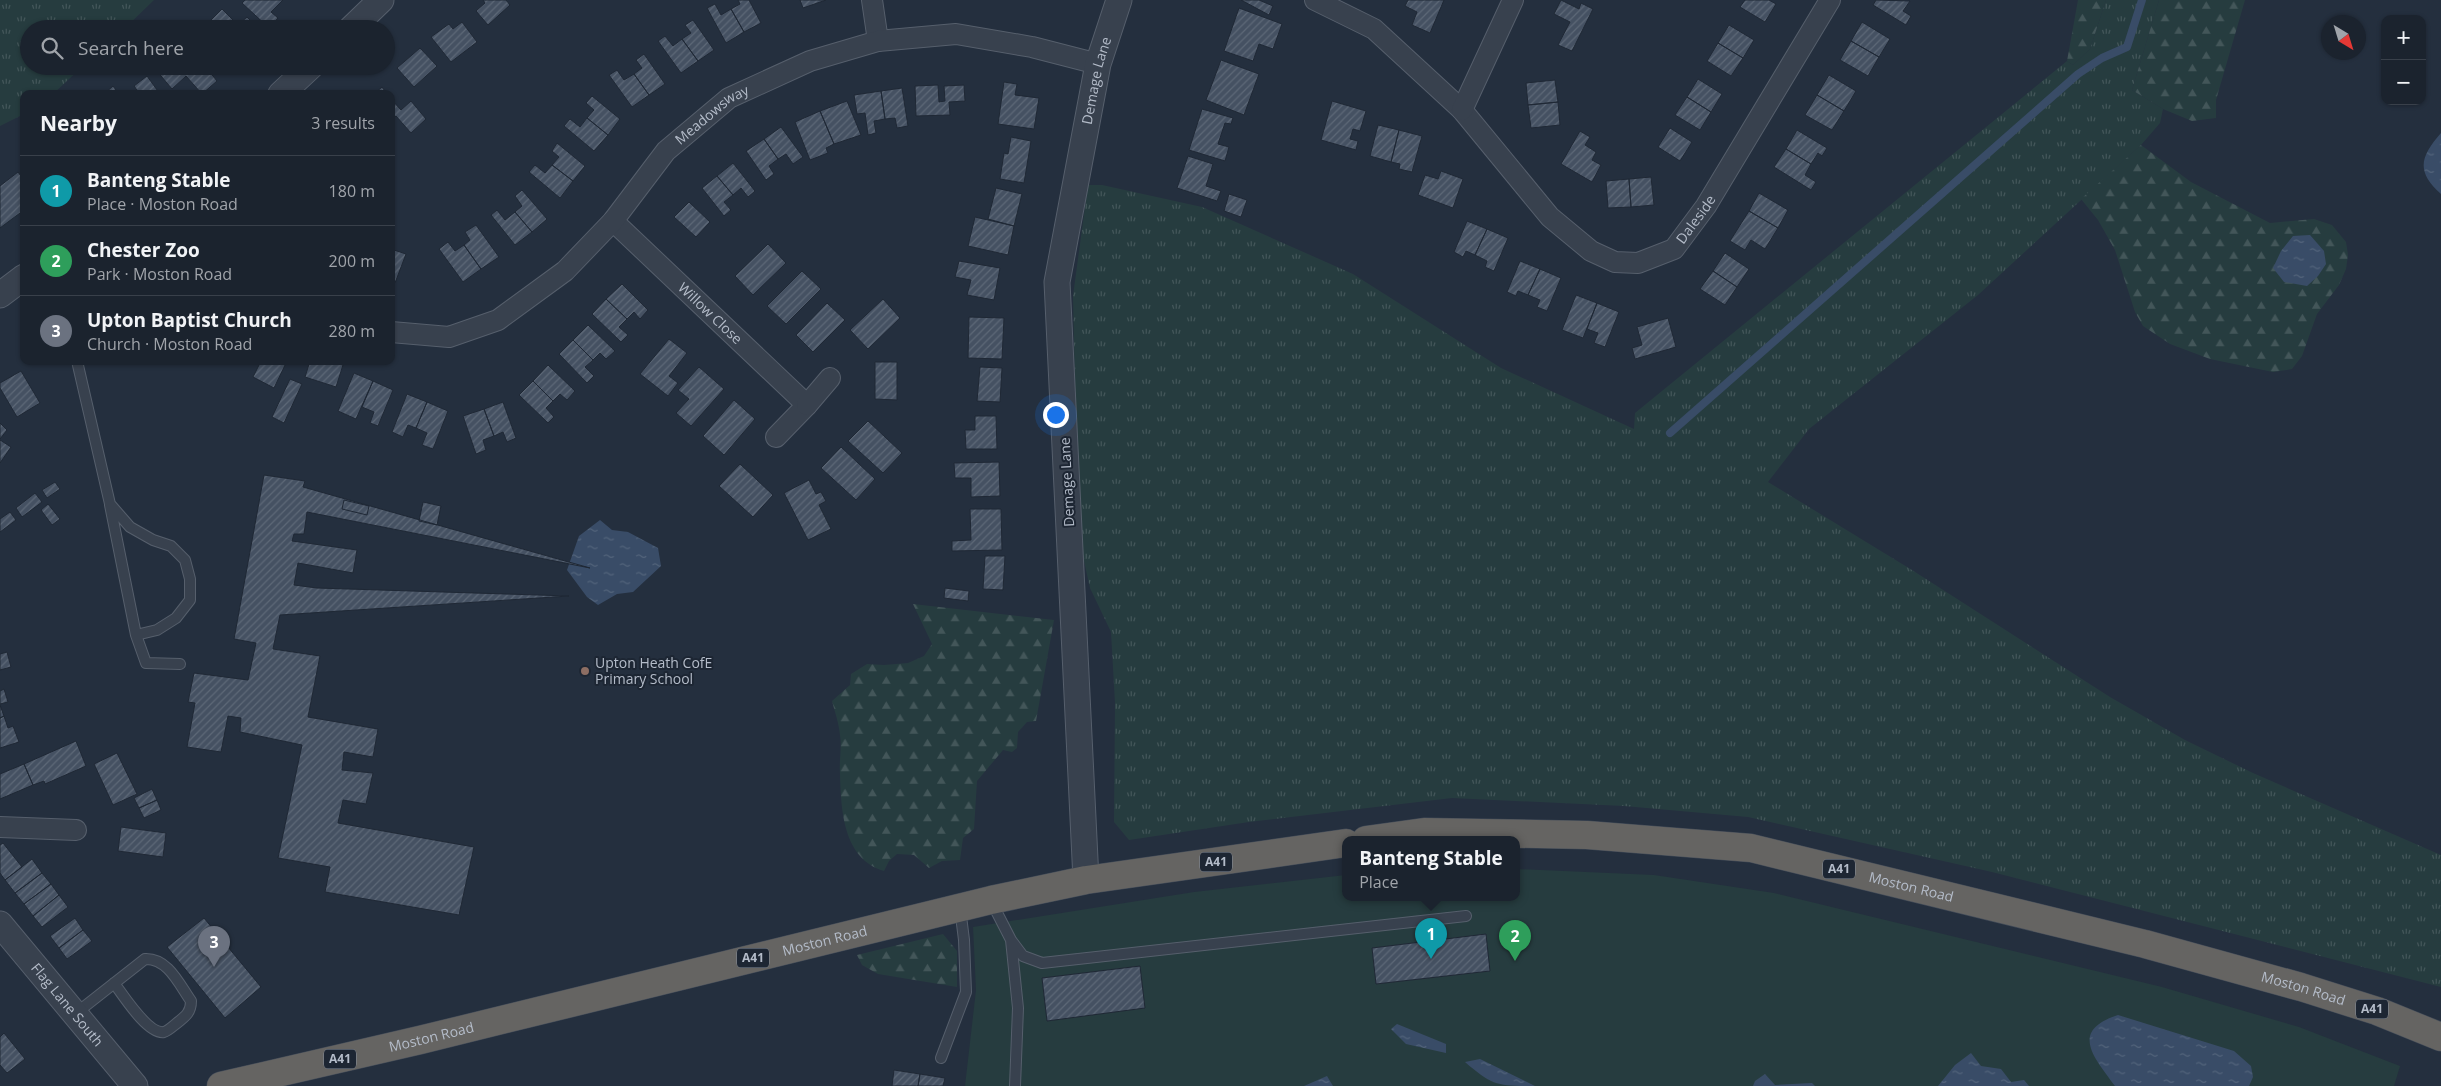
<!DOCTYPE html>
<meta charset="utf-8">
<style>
body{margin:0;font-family:"Open Sans",sans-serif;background:#242b36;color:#f1f3f6}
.controls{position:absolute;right:15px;top:15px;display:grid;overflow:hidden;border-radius:10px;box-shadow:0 1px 4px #0004}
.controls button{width:45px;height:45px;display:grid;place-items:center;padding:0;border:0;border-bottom:1px solid #39404a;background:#1b232e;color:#f1f3f6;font:25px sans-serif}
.compass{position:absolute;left:2321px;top:15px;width:45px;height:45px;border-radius:50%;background:#1b232e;box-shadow:0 1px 4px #0004;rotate:142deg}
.you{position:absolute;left:1055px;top:414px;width:18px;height:18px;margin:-12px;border:4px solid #fff;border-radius:50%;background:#1a73e8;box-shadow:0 0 0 8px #1a73e833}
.badge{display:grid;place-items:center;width:32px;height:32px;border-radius:50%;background:#8ab4f8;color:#fff;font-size:16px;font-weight:700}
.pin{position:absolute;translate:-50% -41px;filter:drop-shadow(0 1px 2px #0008)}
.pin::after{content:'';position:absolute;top:26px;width:18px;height:15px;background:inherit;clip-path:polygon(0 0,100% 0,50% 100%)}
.popup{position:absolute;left:1342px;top:836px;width:178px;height:65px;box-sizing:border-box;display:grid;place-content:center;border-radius:10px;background:#1b232e;filter:drop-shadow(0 1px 4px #0005);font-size:16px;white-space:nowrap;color:#a0a4aa}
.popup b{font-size:19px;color:#f1f3f6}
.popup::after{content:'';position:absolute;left:50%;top:100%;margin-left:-10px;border:10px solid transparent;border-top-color:#1b232e}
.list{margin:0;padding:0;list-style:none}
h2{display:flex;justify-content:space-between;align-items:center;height:65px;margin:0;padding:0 20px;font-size:21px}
h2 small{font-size:16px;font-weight:400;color:#a0a4aa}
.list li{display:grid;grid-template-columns:32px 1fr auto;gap:15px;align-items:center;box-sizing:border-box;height:70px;padding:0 20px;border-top:1px solid #39404a}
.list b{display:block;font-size:19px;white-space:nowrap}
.list p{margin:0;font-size:16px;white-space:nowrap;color:#a0a4aa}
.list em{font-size:16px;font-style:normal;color:#a0a4aa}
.icon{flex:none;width:28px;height:28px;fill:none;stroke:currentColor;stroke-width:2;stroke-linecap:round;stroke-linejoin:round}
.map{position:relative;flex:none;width:2441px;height:1086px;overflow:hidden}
.search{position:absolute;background:#1b232e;box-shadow:0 1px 4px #0004;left:20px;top:20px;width:375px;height:55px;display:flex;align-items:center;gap:12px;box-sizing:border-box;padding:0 18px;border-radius:28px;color:#a0a4aa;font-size:19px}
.panel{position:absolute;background:#1b232e;box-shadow:0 1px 4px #0004;left:20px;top:90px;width:375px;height:275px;border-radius:10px}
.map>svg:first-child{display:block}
</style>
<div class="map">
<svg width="2441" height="1086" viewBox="0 0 2441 1086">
<defs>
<pattern id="grass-tufts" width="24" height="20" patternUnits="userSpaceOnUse" patternTransform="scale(1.25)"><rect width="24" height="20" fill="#263c3f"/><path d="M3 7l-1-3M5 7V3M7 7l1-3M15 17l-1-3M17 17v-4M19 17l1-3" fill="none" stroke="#435659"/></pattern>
<pattern id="forest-firs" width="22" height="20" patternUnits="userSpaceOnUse" patternTransform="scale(1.25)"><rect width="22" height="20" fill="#263c3f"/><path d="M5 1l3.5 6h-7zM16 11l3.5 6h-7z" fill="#435659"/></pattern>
<pattern id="water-ripples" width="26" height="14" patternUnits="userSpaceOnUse" patternTransform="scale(1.25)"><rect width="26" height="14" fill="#394c67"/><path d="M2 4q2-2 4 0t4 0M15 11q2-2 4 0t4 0" fill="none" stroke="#53647b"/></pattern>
<pattern id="building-hatch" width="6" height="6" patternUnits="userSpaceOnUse" patternTransform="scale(1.25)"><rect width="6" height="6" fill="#455162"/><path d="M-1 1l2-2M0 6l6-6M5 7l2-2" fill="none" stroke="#5d6877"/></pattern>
</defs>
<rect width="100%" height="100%" fill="#242f3e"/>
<!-- grass -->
<path fill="url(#grass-tufts)" d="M0 0H154L124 29H29V66H83L53 94H24V114L0 126Z
M2106 0H2159L2132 90 2163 109 2160 123 2141 145 1978 295 1809 429 1768 482 1912 570 2110 697 2185 740 2253 773 2441 855V987L1992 872 1748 817 1624 806 1452 798 1249 822 1129 840 1114 822 1115 703 1111 632 1090 588 1078 534 1073 296 1088 185H1102L1202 207 1353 274 1501 368 1634 429 1635 413 2067 61 2073 65 2090 49Z"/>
<!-- forest -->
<path fill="url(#forest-firs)" d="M2078 0H2106L2090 49 2073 65 2067 61Z
M2159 0H2245L2216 100V118L2192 121 2163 109 2132 90Z
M2141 145 2191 182 2270 223 2314 219 2332 225 2346 242 2348 255 2346 269 2339 285 2317 314 2302 356 2292 369 2273 372 2210 359 2170 344 2143 326 2135 312 2115 250 2098 220 2081 199Z
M913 604 1054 620 1036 721 1027 722 1018 732 1017 748 1012 752 1003 750 977 781 974 829 963 838 960 860 942 861 929 868 914 855 897 854 889 861 884 871C843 859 841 810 840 774 839 761 842 747 840 735 839 724 835 712 832 701L850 685 851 674 867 664 884 665 908 663 924 656 932 644Z
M943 934 957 951V987L878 974 862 965 857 955Z"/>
<!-- green -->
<path fill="#263c3f" d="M1516 869 1654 875 1774 893 2162 987 2299 1027 2400 1066 2394 1086H965L976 990 973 927 1194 892 1346 875V898H1516Z"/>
<!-- water -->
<path fill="url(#water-ripples)" d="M2441 133V194C2415 171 2421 156 2441 133Z
M2310 235 2324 251 2326 264 2318 276 2307 286 2284 282 2273 268 2281 251 2293 236Z
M600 520 612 530 628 532 658 548 661 566 633 592 617 594 598 605 587 597 567 570 579 536Z
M2118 1015 2234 1051 2251 1066 2253 1077 2249 1086H2115C2094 1057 2069 1031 2118 1015Z
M1397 1024 1446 1044V1053L1406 1044 1391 1029Z
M1971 1053 1981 1066 2001 1069 2011 1082 2024 1080 2029 1086H1938L1955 1065Z
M1480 1059 1535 1086C1497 1086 1493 1086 1465 1062Z
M1765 1074 1775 1085 1812 1083 1815 1086H1753L1755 1081Z
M1327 1076 1333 1086H1304Z"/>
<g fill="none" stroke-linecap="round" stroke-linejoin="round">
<!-- stream -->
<path stroke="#394c67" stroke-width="8" d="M1670 433 2078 74 2102 58 2127 47 2142 0"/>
</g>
<!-- building -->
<path fill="url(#building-hatch)" stroke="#1f2835" d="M245 0H283L271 12 278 18 269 28 242 3Z
M483 0H506L510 5 488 25 476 11 485 3Z
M738 0H749L761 23 744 32 731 9 740 4Z
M800 0H826L803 8Z
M1241 0H1259L1273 6 1269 15Z
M1408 0H1444L1430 33 1412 25 1417 12 1405 6Z
M1561 0 1579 9 1581 3 1593 9 1572 51 1558 45 1570 22 1554 14Z
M1745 0H1769L1776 4 1765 22 1740 7Z
M1876 0 1910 1 1903 11 1911 16 1906 25 1873 5Z
M715 4 721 15 731 9 744 32 726 43 707 8Z
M1239 8 1282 24 1273 49 1259 44 1253 61 1224 51Z
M222 9 238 25 247 17 259 29H202Z
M693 20 714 50 698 61 682 39 691 33 685 25Z
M462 22 477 42 451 62 431 37 449 24 453 29Z
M1862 22 1890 39 1879 57 1851 41Z
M1729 25 1754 40 1743 58 1718 43Z
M665 36 673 46 682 39 698 61 681 73 658 41Z
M1851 41 1879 57 1868 76 1840 60Z
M1718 43 1743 58 1731 76 1707 61Z
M420 48 437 66 414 87 397 68Z
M644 54 665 84 649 95 634 74 642 68 636 60Z
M1221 60 1259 74 1244 115 1206 100Z
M161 66H205L217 81 202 94 186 76 172 89 156 70Z
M617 70 624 80 634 74 649 95 632 107 609 75Z
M1829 75 1856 91 1844 111 1817 95Z
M147 76 160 94H140L134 86Z
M1698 79 1722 94 1711 112 1687 97Z
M1555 80 1558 102 1528 105 1526 83Z
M1004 82 1017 84 1015 95 1039 98 1034 129 998 124Z
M938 85 939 102 945 101 944 86 964 85 965 101 949 102 950 115 916 116 915 86Z
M113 86 119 94H104Z
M382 87 387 94H374Z
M902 88 908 126 897 128 895 118 885 119 881 91Z
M881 91 885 119 874 121 876 133 868 135 865 113 857 114 854 95Z
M1817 95 1844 111 1832 130 1805 115Z
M592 96 620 119 608 135 587 118 594 110 586 103Z
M1687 97 1711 112 1700 130 1675 115Z
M391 99 401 110 411 101 426 119 411 133 396 116 391 120Z
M847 101 861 135 834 144 820 111Z
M1332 101 1366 111 1360 131 1353 129 1350 139 1358 141 1356 150 1321 140Z
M1558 102 1560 125 1531 128 1528 105Z
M1202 109 1233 118 1231 124 1225 123 1218 144 1229 147 1225 161 1189 150Z
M820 111 834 144 826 148 828 153 810 160 795 122Z
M587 118 608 135 594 151 564 126 570 119 580 127Z
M1378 125 1399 130 1391 162 1370 156Z
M781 127 803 157 793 164 786 154 778 159 764 139Z
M1670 128 1692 142 1680 161 1658 147Z
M1399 130 1422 136 1412 172 1399 169 1400 164 1391 162Z
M1797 130 1827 148 1822 156 1818 153 1811 164 1786 149Z
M1580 131 1590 137 1585 145 1596 152 1592 160 1601 165 1592 182 1561 164Z
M1011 137 1031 141 1024 183 1000 179 1004 153 1008 154Z
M764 139 778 159 769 166 774 174 766 180 746 151Z
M557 143 585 166 573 181 552 165 559 157 552 151Z
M1786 149 1811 164 1805 175 1816 182 1811 190 1774 167Z
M1188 156 1213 164 1206 186 1221 191 1217 201 1177 188Z
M733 163 755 191 748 197 741 188 733 195 717 176Z
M535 165 545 173 552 165 573 181 560 198 529 172Z
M1441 171 1463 179 1453 208 1418 195 1425 175 1438 179Z
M18 172 24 180V210L0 228V186Z
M717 176 733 195 724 202 731 210 724 216 702 188Z
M1651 177 1654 205 1631 207 1629 179Z
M1629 179 1631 207 1608 208 1606 181Z
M996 188 1022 194 1014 226 988 219Z
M522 190 547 219 532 232 515 212 522 206 515 196Z
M1759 193 1788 210 1778 228 1749 211Z
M1229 194 1247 200 1241 217 1224 211Z
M689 202 710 222 696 237 674 217Z
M497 210 505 220 515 212 532 232 515 245 491 215Z
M1749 211 1778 228 1765 249 1751 240 1745 250 1730 241Z
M975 217 1014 226 1008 255 968 246Z
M1467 221 1487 229 1475 255 1466 251 1463 257 1454 252Z
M476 225 499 257 481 269 464 245 470 240 465 232Z
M1487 229 1508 238 1494 271 1485 267 1487 261 1475 255Z
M448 242 455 251 464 245 481 269 463 282 439 249Z
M768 244 786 263 753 295 735 276Z
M391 249 406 254 395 283 391 282Z
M1725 253 1749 269 1737 287 1713 271Z
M959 261 1000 268 994 300 967 295 971 280 955 277Z
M1520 261 1540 269 1528 295 1518 291 1516 296 1507 292Z
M1540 269 1561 278 1547 311 1537 307 1540 300 1528 295Z
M802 271 821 289 786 324 767 306Z
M1713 271 1737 287 1725 305 1700 289Z
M622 284 648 310 640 319 634 312 627 319 606 299Z
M1576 295 1597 303 1583 338 1562 330Z
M606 299 627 319 619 327 628 335 621 342 592 314Z
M883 299 900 318 868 349 850 330Z
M827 303 845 320 813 352 796 335Z
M1597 303 1619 312 1605 347 1594 343 1598 333 1587 329Z
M969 317 1004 318 1002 359 968 358Z
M1668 318 1676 347 1635 359 1632 348 1642 345 1637 327Z
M588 325 615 351 606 359 600 353 593 360 573 340Z
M669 339 687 353 669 376 678 383 668 396 640 374Z
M573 340 593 360 585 367 594 376 587 383 559 354Z
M261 361H287L274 388 253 377Z
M310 361H332L343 365 336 387 305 377Z
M875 362H897V400L875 399Z
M548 365 575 391 567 400 560 394 553 401 533 381Z
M699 367 724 389 691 426 676 413 689 399 678 390Z
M980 367 1002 368 1000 402 977 401Z
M21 371 40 403 17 417 0 388V383Z
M354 373 373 381 356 419 338 411Z
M290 379 302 384 284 423 272 417Z
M373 381 393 390 378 426 370 423 374 412 362 407Z
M533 381 553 401 546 408 554 417 548 423 519 395Z
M407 394 427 402 416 428 408 425 403 437 392 432Z
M734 400 755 419 724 455 703 436Z
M427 402 448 411 433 449 422 445 427 433 416 428Z
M503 402 516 438 507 442 503 432 494 436 484 409Z
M484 409 494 436 483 440 486 450 476 454 463 416Z
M975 416H996L997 449H966L965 430H975Z
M868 421 902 453 883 473 848 441Z
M0 423 7 430 0 439Z
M0 440 11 447 0 463Z
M841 447 875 479 856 500 821 468Z
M999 462 1000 496 971 497V478H955L954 463Z
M740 464 773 495 753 517 719 486Z
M264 475 305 481 303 487 590 568 307 512 304 534H294L292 541 357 550 353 573 298 563 294 585 317 588 569 596 280 615 273 649 320 656 308 717 378 729 373 757 344 752 342 770 373 773 366 804 343 800 338 823 474 847 459 915 325 892 330 867 278 858 302 745 240 732 241 718 228 716 221 752 187 747 195 703 188 702 194 673 248 680 256 643 234 639Z
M809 480 816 494 821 492 826 501 819 505 831 529 808 540 784 493Z
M55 482 60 489 47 498 42 490Z
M35 493 42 502 22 517 16 508Z
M344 500 369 506 367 515 342 509Z
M423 502 441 506 437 525 419 521Z
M48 504 60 519 52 525 41 510Z
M970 509H1001L1002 550 952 551V541L971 540Z
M10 512 16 520 0 532V519Z
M985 556H1005L1003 590 983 589Z
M945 588 969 591 968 601 944 598Z
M7 652 11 667 0 670V654Z
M4 689 8 702 0 704V691Z
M0 705 4 716 0 718Z
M4 716 8 728 13 726 19 742 0 748V718Z
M76 741 86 766 45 784 44 781 33 785 24 764Z
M117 753 137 794 113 805 94 764Z
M24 764 33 785 0 799V774Z
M152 789 157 800 139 808 134 798Z
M157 800 161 810 144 818 139 808Z
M121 827 166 833 163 857 118 851Z
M3 843 22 867 5 880 0 873V845Z
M32 859 42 873 15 893 5 880Z
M42 873 51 884 24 904 15 893Z
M51 884 59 895 33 916 24 904Z
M59 895 68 907 42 927 33 916Z
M75 918 83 930 59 948 50 936Z
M204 918 261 987 225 1018 167 947Z
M83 930 92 941 67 959 59 948Z
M1486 934 1490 971 1376 984 1372 948Z
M1140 966 1145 1008 1047 1021 1042 978Z
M4 1033 25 1059 7 1073 0 1065V1037Z
M894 1070 920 1074 918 1086H892Z
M920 1074 945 1078 943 1086H918Z"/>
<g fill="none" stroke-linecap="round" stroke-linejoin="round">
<!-- service casing -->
<g stroke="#565f6c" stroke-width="12">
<path id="service" d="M77 361 110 504 130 527 153 540 171 546 185 560 190 579V600L176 618 157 630 136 635
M110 505 136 635 146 663 180 664
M991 901 1011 940 1018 1008 1015 1086
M1011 940 1023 956 1042 963 1466 916
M75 1014 145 959C168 958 179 984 191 1001 191 1012 186 1016 177 1023 173 1026 168 1031 164 1032 148 1035 123 995 114 983
M941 1058 966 992 964 940 960 908"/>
</g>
<!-- minor casing -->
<g stroke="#565f6c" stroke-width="22">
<g id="minor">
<path d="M872 0 878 41"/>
<path id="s1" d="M1315 0 1374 29 1462 110 1550 217 1591 251 1615 262 1638 263 1674 249 1706 206 1830 0"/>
<path d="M1462 110 1513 0"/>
<path id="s2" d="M613 221 807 405 776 437"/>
<path id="s3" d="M391 332 449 337 498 320 565 271 613 221 666 151 729 98 810 61 878 41 956 34 1032 47 1098 64"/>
<path d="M807 405 830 378"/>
<path d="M0 827 76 830"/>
</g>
</g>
<!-- tertiary casing -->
<g stroke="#565f6c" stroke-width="27">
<g id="tertiary">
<path d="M351 29 381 0"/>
<path d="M281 94 311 66"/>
<path d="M0 295 24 277"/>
<path id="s4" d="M1086 880 1057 282 1098 64 1119 0"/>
<path id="s5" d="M0 924 135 1086"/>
</g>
</g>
<!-- trunk casing -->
<g stroke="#434c59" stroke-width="29">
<g id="trunk">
<path id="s6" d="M1366 840 1424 832 1587 835 1751 848 2145 944 2301 987 2377 1011 2441 1037"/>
<path id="s7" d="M221 1086 420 1040 991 900 1086 880 1346 843"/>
</g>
</g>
<!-- service -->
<use href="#service" stroke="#38414e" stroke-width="10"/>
<!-- minor -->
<use href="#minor" stroke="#38414e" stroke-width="20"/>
<!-- tertiary -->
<use href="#tertiary" stroke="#38414e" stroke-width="25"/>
<!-- trunk -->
<use href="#trunk" stroke="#656462" stroke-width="28"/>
</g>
<!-- markers -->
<circle fill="#8d6e63" stroke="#1d2633" stroke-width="2" cx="585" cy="671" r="5"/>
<g text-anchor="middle" stroke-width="4" stroke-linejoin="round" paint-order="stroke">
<!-- shield labels -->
<g fill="#1d2633" stroke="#878f9c" stroke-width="1">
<rect x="1200" y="852.5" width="32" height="19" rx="4"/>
<rect x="1823" y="859.5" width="32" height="19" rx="4"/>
<rect x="737" y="948.5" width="32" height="19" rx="4"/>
<rect x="2356" y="999.5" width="32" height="19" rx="4"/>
<rect x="324" y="1049.5" width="32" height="19" rx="4"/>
</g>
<g font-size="12" font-weight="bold" fill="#b4bcc9">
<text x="1216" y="866">A41</text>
<text x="1839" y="873">A41</text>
<text x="753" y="962">A41</text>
<text x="2372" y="1013">A41</text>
<text x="340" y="1063">A41</text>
</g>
<!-- street labels -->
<g font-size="14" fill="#b4bcc9" stroke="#1d2633">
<text dy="5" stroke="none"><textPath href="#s4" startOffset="804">Demage Lane</textPath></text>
<text dy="5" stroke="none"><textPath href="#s3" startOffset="409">Meadowsway</textPath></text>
<text dy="5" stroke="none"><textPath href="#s1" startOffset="502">Daleside</textPath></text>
<text dy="5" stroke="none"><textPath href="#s2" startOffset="134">Willow Close</textPath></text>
<text transform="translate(1067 482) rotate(-93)" y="5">Demage Lane</text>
<text dy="5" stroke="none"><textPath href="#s6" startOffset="551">Moston Road</textPath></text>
<text dy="5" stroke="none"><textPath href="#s7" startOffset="621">Moston Road</textPath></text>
<text dy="5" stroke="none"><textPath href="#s6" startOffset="956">Moston Road</textPath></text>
<text dy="5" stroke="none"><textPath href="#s5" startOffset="105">Flag Lane South</textPath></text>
<text dy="5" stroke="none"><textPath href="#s7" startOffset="216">Moston Road</textPath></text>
</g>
<!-- poi labels -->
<g font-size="14" fill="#b4bcc9" stroke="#1d2633" text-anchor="start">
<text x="595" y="668">Upton Heath CofE<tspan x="595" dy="16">Primary School</tspan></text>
</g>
</g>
</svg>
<div class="controls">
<button>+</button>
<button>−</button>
</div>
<svg class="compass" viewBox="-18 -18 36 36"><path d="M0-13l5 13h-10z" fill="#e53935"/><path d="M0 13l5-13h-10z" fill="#a0a4aa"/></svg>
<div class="you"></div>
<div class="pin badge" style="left:1431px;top:959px;background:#0f9aa8">1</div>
<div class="popup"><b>Banteng Stable</b>Place</div>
<div class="pin badge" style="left:1515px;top:961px;background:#2e9e5b">2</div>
<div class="pin badge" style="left:214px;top:967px;background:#6b7280">3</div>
<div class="search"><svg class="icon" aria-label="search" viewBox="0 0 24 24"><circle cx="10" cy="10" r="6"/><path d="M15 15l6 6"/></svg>Search here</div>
<section class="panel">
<h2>Nearby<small>3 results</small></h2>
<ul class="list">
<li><span class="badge" style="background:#0f9aa8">1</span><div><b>Banteng Stable</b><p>Place · Moston Road</p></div><em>180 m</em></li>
<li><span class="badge" style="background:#2e9e5b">2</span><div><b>Chester Zoo</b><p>Park · Moston Road</p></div><em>200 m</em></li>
<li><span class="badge" style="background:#6b7280">3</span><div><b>Upton Baptist Church</b><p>Church · Moston Road</p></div><em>280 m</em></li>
</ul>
</section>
</div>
